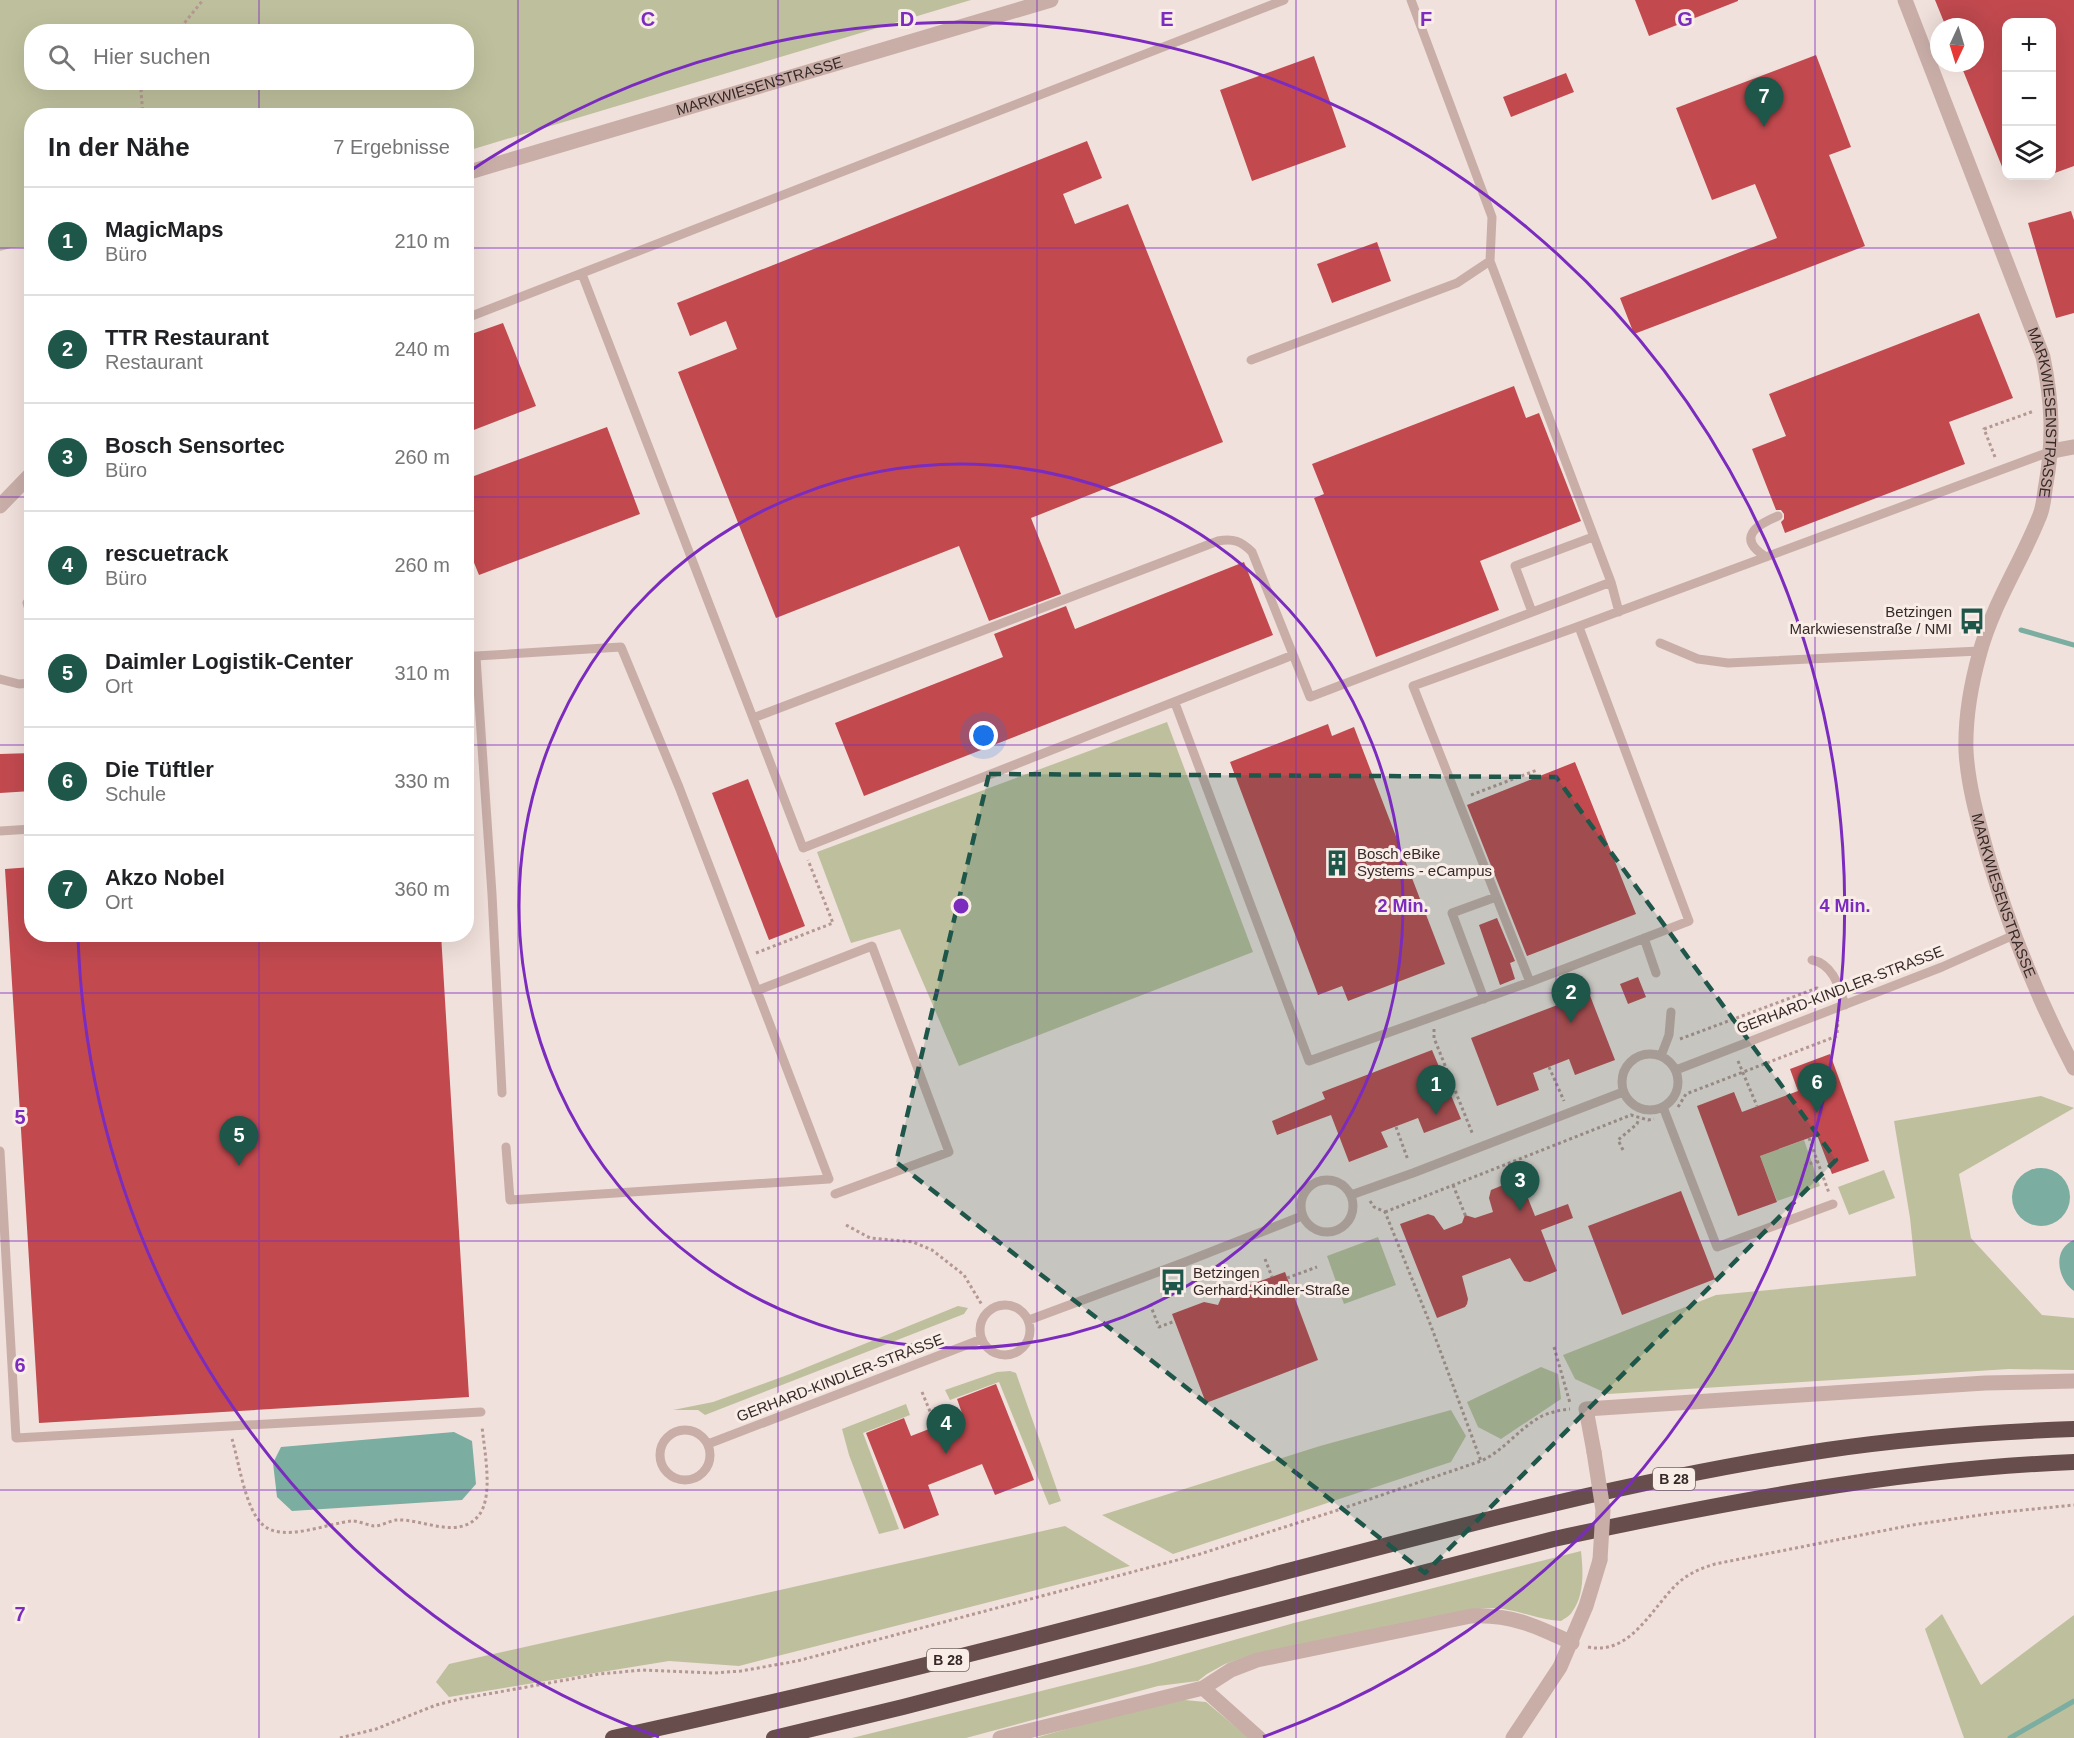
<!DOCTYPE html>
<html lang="de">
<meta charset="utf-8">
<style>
body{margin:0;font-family:Arial,sans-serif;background:#f6f6f6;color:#202124}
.controls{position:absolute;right:18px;top:18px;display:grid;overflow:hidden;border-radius:12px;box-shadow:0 6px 24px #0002}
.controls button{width:54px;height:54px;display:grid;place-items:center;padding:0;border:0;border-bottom:2px solid #e0e0e0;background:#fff;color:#202124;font:30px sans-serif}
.compass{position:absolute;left:1930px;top:18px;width:54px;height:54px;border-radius:50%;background:#fff;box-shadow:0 6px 24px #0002;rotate:184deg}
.you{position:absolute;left:984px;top:736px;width:21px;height:21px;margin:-15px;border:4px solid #fff;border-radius:50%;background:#1a73e8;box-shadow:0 0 0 9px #1a73e833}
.badge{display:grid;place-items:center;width:39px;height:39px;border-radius:50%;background:#1f564a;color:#fff;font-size:20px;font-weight:700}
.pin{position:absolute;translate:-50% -50px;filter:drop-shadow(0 2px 3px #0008)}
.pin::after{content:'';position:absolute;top:32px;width:21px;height:18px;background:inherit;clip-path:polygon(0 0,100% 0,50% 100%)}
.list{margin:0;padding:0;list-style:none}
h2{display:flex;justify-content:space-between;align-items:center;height:78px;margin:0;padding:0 24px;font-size:26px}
h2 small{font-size:20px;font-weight:400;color:#757577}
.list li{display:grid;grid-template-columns:39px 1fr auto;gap:18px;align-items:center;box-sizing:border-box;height:108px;padding:0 24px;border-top:2px solid #e0e0e0}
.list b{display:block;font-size:22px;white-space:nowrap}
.list p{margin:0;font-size:20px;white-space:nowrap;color:#757577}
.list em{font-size:20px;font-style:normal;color:#757577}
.icon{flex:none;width:33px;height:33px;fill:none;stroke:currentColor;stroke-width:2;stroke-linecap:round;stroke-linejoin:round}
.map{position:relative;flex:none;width:2074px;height:1738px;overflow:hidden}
.search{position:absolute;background:#fff;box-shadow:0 6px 24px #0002;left:24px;top:24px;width:450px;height:66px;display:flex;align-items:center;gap:15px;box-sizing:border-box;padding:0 21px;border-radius:24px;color:#757577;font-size:22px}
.panel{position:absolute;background:#fff;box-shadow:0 6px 24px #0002;left:24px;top:108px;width:450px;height:834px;border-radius:24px}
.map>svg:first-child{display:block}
</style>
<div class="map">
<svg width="2074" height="1738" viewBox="0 0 2074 1738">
<rect width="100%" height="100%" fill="#f1e1dc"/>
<!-- green -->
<path fill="#bec09d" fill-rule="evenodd" d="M0 0H971L467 151 466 116H32L31 247 11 248 0 251ZM32 32H466V82H32Z
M1167 722 1253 952 959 1066 900 929 851 943 817 852Z
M2041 1096 2074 1108 1959 1174 1971 1238 2042 1315 2074 1318V1370L2009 1369 1608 1394 1575 1379 1563 1355 1716 1295 1916 1276 1910 1218 1894 1121Z
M1804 1140 1820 1186 1777 1201 1760 1156Z
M1884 1170 1895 1198 1849 1215 1838 1187Z
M1378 1237 1396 1285 1344 1304 1327 1256Z
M958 1306 968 1308 964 1314 705 1415 698 1410H673L713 1402 790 1374Z
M1541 1367 1558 1374 1561 1399 1501 1439 1478 1427 1467 1402Z
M1010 1371 1016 1373 1061 1501 1049 1505 999 1382 950 1400 945 1390 997 1372Z
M906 1404 910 1415 863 1433 899 1529 879 1534 849 1455 842 1429Z
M1451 1410 1466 1436 1451 1462 1173 1554 1102 1515 1320 1446Z
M1065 1526 1130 1566 739 1666 669 1661 449 1697 436 1682 449 1664Z
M1581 1551C1583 1570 1585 1595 1572 1612 1570 1616 1564 1619 1561 1621 1537 1620 1515 1608 1490 1608 1484 1608 1477 1609 1471 1610L1254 1654 1225 1664 1207 1674 1198 1681 1158 1686 966 1738H852L1149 1664 1294 1623Z
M1942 1614 1981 1685 2074 1615V1738H1964L1925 1629Z
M1174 1699 1206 1702 1249 1738H1035Z"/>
<!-- water -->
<path fill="#7cada1" d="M2012 1197a29 29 0 1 1 58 0a29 29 0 1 1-58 0Z
M2074 1240V1291C2057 1279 2052 1249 2074 1240Z
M454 1432 472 1441 476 1484 462 1500 292 1511 277 1497 273 1463 281 1447Z"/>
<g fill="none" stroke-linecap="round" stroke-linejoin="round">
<!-- stream -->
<path stroke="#7cada1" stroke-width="5" d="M2021 630 2074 645
M2010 1738 2074 1701"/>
</g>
<!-- building -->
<path fill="#c24a4f" d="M1635 0H1738V1L1649 36Z
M1935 0H2074V166L2052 174V22H2007L2005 174 1960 63H1975V27H1946Z
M1816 55 1851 147 1829 155 1865 246 1634 334 1620 298 1777 238 1755 184 1712 200 1676 108Z
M1314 56 1346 147 1252 181 1220 90Z
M1566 73 1574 92 1511 117 1503 97Z
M1087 141 1102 178 1063 194 1075 224 1128 204 1223 442 1031 518 1061 594 989 621 959 546 776 618 678 372 737 349 726 321 690 336 677 303Z
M2071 211 2074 220V313L2056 318 2028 223Z
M1377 242 1391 281 1332 303 1317 264Z
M1979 313 2013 398 1949 422 1965 464 1785 533 1781 522 1784 519V514L1781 510H1776L1752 449 1786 436 1769 394Z
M503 323 536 406 466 433V336Z
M1514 386 1526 418 1539 413 1581 521 1480 561 1499 610 1376 657 1314 498 1324 494 1312 464Z
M607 427 640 514 479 575 466 543V479Z
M1244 562 1273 635 864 796 835 723 1003 657 994 634 1066 606 1075 629Z
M1328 724 1332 736 1354 727 1445 964 1348 1001 1342 986 1318 995 1230 762Z
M32 753V791L0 793V754Z
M1575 762 1636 914 1527 956 1467 805Z
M748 779 805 926 769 940 712 793Z
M32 867V934H441L469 1397 39 1423 5 869Z
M1497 918 1515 961 1510 963 1515 979 1500 985 1479 925Z
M1638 977 1646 997 1628 1004 1620 984Z
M1589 993 1615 1060 1575 1075 1569 1059 1533 1073 1539 1090 1497 1106 1471 1038Z
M1432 1050 1461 1119 1424 1133 1418 1118 1381 1132 1388 1147 1349 1162 1331 1115 1277 1135 1272 1121 1325 1099 1322 1092Z
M1830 1054 1869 1161 1832 1174 1817 1135 1760 1156 1777 1202 1738 1216 1697 1106 1734 1092 1742 1112 1798 1091 1790 1069Z
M1520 1178 1535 1216 1568 1204 1573 1218 1541 1230 1557 1271 1530 1282 1524 1281 1510 1258 1462 1276 1468 1299 1467 1304 1465 1307 1437 1318 1400 1224 1428 1214 1434 1216 1444 1230 1462 1223 1465 1215 1475 1218 1493 1212 1489 1198 1491 1190Z
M1681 1191 1715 1279 1622 1315 1588 1226Z
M1285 1272 1318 1360 1206 1403 1172 1314 1204 1302 1218 1305 1222 1296 1225 1294Z
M996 1384 1034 1480 995 1495 982 1464 928 1485 939 1515 904 1529 866 1433 904 1418 911 1436 963 1416 957 1399Z"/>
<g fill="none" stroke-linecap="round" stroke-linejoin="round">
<!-- path -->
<path stroke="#b59793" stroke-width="3" stroke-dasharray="3 3" stroke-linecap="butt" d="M177 32 203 0
M143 116 141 91 146 82
M1995 457 1984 429 2034 411
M1471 795 1537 770
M756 953 833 923 808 860
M1434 1029V1038L1473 1135
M1680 1039 1817 988 1827 995
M1738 1061 1757 1106
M1549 1067 1564 1101
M1678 1107 1686 1094 1837 1036 1838 1020
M1396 1127 1408 1160
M1809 1138 1829 1193
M1623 1150 1618 1140 1637 1124 1639 1118
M1804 1166 1817 1161
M1453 1185 1466 1217
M1370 1201 1374 1207 1385 1212 1431 1326 1481 1461
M1385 1212 1631 1115 1648 1120 1654 1119
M846 1225 870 1238 913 1242 932 1250 964 1275 982 1305
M1265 1259 1272 1277
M1287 1278 1317 1267
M1150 1304 1159 1327 1175 1321
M1554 1347 1570 1403
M922 1392 936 1426
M232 1439C239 1462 245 1509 263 1525 283 1543 328 1523 352 1521 359 1521 367 1525 374 1526 382 1526 389 1521 396 1520 421 1518 459 1541 479 1515 494 1496 484 1449 482 1426
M1588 1647C1631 1656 1652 1607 1678 1583 1689 1573 1702 1568 1715 1564L1912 1525 1994 1513 2074 1505
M340 1738 376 1729 436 1705 460 1699 599 1674 643 1670 715 1673 741 1671 797 1661 1200 1554 1338 1510 1481 1461C1505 1450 1519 1428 1542 1416 1551 1412 1560 1410 1570 1409"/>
<!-- service -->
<path stroke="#c9aea8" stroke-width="9" d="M582 274 753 718 1218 541C1233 538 1241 541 1252 552L1310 697 1611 582 1490 261
M469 317 1284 0
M1251 360 1457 283 1490 261 1492 217 1411 0
M1766 557C1736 538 1756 525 1778 516
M1611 582 1619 612
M32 597 27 603 32 619
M1532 612 1515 566 1593 537
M1660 643 1698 659 1728 663 1980 651
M466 656H476L477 673 492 894 502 1093
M476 656 621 647 679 787 829 1179 510 1200 506 1147
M0 679 19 684 32 683
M1175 703 1309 1061 1530 982 1689 921 1579 627
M753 718 803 848 1293 655
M0 831 32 829
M1644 938 1656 973
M1812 960C1833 964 1839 987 1845 1005
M1530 982 1413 686 1574 628 2052 451
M756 991 872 946 949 1152 835 1194
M1484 999 1452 913 1496 897
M1622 1082a28 28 0 1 1 56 0a28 28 0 1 1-56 0Z
M1661 1056 1669 1035 1671 1012
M1676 1070 1942 967 2014 935
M1663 1107 1717 1247 1833 1204
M0 1151 16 1438 481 1412
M1301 1206a26 26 0 1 1 52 0a26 26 0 1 1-52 0Z
M1351 1195 1413 1173 1623 1092
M980 1330a25 25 0 1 1 50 0a25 25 0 1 1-50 0Z
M1029 1320 1185 1262 1302 1216
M660 1455a25 25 0 1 1 50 0a25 25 0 1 1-50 0Z
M708 1444 982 1339"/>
<!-- minor -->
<path stroke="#c9aea8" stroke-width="15" d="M2052 451 2074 447
M1594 1452 1586 1409 1985 1383 2074 1381
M1203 1688 1259 1738
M1000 1738 1203 1688 1231 1670 1257 1660 1471 1616C1511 1614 1536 1626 1572 1643
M1513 1738 1560 1667 1586 1606 1600 1560"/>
<!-- tertiary -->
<g stroke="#c9aea8" stroke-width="15">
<path id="s1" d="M1905 0 2043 357C2052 401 2054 439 2046 484 2044 494 2044 505 2040 515 2022 561 1993 604 1980 652 1971 684 1965 718 1966 751 1968 786 1978 820 1987 853 2009 928 2038 999 2074 1068"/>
<path id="s2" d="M466 173 1051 0"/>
<path d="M0 506 32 473"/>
</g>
<!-- trunk -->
<path stroke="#674e4d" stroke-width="16" d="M613 1738C814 1695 1013 1644 1212 1591 1415 1538 1619 1481 1827 1450 1908 1438 1992 1432 2074 1429
M774 1738 903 1707 1554 1539C1725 1502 1898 1469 2074 1462"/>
<!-- minor-bridge -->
<path stroke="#c9aea8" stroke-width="15" d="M1594 1452 1603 1510 1600 1560"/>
</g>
<!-- marked area -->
<path fill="#1f564a" fill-opacity="0.2" stroke="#1f564a" stroke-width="4.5" stroke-dasharray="12 8" stroke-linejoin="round" d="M989 774 1556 777 1836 1160 1425 1573 896 1162Z"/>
<!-- grid -->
<path fill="none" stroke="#7b2cbf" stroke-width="1.5" stroke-opacity="0.55" d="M259 0V32M518 0V1738M778 0V1738M1037 0V1738M1296 0V1738M1556 0V1738M1815 0V1738M259 82V116M0 248H32M466 248H2074M0 497H32M466 497H2074M0 745H32M466 745H2074M259 934V1738M0 993H2074M0 1241H2074M0 1490H2074"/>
<!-- distance rings -->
<g fill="none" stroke="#7b2cbf" stroke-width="3">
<circle cx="961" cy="906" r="442"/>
<path d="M659 1737A884 884 0 0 1 78 937M467 173A884 884 0 1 1 1263 1737"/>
</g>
<!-- icons -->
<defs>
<g id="bus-bare" transform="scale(2.07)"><path d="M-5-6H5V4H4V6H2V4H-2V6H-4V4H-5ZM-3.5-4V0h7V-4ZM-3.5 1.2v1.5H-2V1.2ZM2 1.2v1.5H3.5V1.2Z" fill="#1f564a" stroke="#f9ede8" stroke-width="2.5" paint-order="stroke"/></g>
<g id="building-bare" transform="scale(2.07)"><path d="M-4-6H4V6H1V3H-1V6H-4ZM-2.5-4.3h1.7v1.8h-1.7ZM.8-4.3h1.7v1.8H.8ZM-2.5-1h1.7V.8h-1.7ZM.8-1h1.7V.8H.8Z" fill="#1f564a" stroke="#f9ede8" stroke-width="2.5" paint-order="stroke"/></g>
</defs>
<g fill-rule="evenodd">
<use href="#bus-bare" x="1972" y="621"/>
<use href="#building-bare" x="1337" y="863"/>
<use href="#bus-bare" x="1173" y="1282"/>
</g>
<g text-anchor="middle" stroke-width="6" stroke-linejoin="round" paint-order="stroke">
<!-- shield labels -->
<g fill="#f9ede8" stroke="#706462" stroke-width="1.5">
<rect x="1653" y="1468" width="42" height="22" rx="4.5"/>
<rect x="927" y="1649" width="42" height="22" rx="4.5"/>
</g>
<g font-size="14" font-weight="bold" fill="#362928">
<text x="1674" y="1484">B 28</text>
<text x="948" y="1665">B 28</text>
</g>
<!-- street labels -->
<g font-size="15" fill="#362928" stroke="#f9ede8">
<text dy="5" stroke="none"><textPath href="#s2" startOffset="306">MARKWIESENSTRASSE</textPath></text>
<text dy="5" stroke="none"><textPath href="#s1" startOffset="438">MARKWIESENSTRASSE</textPath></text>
<text dy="5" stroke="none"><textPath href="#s1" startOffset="942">MARKWIESENSTRASSE</textPath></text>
<text transform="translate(1840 990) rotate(-21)" y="5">GERHARD-KINDLER-STRASSE</text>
<text transform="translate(840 1378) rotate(-21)" y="5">GERHARD-KINDLER-STRASSE</text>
</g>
<!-- poi labels -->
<g font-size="15" fill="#362928" stroke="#f9ede8" text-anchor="start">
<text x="1952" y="617" text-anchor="end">Betzingen<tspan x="1952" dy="17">Markwiesenstraße / NMI</tspan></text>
<text x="1357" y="859">Bosch eBike<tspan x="1357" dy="17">Systems - eCampus</tspan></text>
<text x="1193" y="1278">Betzingen<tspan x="1193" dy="17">Gerhard-Kindler-Straße</tspan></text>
</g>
</g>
<g font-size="20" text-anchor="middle" font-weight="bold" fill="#7b2cbf" stroke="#f9ede8" stroke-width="6" stroke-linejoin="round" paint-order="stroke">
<text x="648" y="26">C</text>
<text x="907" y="26">D</text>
<text x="1167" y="26">E</text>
<text x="1426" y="26">F</text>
<text x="1685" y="26">G</text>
<text x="20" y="1124">5</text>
<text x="20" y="1372">6</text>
<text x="20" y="1621">7</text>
</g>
<circle cx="961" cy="906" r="9" fill="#7b2cbf" stroke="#f9ede8" stroke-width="3"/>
<g font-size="18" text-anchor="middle" font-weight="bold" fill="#7b2cbf" stroke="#f9ede8" stroke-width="6" stroke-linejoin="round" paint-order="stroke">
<text x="1403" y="912">2 Min.</text>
<text x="1845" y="912">4 Min.</text>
</g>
</svg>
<div class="controls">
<button>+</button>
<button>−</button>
<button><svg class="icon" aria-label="layers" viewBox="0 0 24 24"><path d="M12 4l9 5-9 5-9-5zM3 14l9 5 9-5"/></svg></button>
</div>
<svg class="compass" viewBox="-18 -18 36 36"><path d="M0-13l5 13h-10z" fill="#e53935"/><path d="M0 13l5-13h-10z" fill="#757577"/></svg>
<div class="you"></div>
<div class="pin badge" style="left:1436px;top:1115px">1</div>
<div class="pin badge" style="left:1571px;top:1023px">2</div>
<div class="pin badge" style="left:1520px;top:1211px">3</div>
<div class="pin badge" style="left:946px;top:1454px">4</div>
<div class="pin badge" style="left:239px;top:1166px">5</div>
<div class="pin badge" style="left:1817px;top:1113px">6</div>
<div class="pin badge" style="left:1764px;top:127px">7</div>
<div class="search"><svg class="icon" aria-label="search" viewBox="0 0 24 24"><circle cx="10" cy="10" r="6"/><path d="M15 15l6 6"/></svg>Hier suchen</div>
<section class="panel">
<h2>In der Nähe<small>7 Ergebnisse</small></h2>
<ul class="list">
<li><span class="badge">1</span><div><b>MagicMaps</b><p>Büro</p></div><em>210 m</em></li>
<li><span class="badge">2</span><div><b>TTR Restaurant</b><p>Restaurant</p></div><em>240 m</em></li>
<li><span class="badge">3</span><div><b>Bosch Sensortec</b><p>Büro</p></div><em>260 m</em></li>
<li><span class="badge">4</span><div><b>rescuetrack</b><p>Büro</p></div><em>260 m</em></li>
<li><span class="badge">5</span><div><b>Daimler Logistik-Center</b><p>Ort</p></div><em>310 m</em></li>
<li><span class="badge">6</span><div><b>Die Tüftler</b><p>Schule</p></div><em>330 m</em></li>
<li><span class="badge">7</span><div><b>Akzo Nobel</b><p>Ort</p></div><em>360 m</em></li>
</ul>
</section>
</div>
